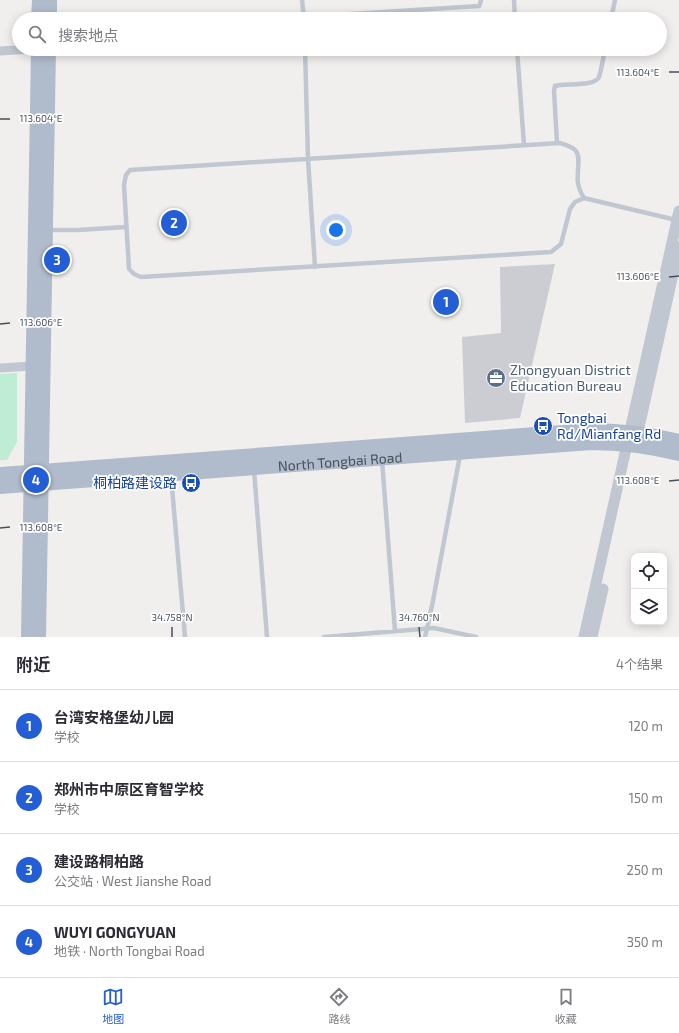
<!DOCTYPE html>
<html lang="zh">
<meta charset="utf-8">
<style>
body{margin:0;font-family:"Exo 2","Noto Sans SC",sans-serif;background:#f7f7f7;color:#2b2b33}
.controls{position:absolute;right:12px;bottom:12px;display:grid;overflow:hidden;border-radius:8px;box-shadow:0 2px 10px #0003}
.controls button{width:36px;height:36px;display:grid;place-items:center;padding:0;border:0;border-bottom:1px solid #e1e1e2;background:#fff;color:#2b2b33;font:20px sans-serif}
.you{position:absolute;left:336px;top:230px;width:14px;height:14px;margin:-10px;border:3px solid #fff;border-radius:50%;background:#1a73e8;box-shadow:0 0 0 6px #1a73e833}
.badge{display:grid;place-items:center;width:26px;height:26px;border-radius:50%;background:#245ed5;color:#fff;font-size:13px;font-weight:700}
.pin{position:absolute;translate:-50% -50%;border:2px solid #fff;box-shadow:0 1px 4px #0006}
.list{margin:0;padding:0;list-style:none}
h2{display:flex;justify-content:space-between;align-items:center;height:52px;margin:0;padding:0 16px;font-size:17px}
h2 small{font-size:13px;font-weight:400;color:#7c7c81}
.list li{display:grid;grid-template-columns:26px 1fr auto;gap:12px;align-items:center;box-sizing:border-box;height:72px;padding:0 16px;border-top:1px solid #e1e1e2}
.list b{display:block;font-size:15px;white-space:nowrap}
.list p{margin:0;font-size:13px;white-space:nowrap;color:#7c7c81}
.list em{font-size:13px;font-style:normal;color:#7c7c81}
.icon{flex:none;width:22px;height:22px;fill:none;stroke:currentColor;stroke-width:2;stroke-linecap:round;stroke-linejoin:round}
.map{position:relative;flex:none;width:679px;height:637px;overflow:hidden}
.search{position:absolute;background:#fff;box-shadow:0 2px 10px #0003;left:12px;right:12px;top:12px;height:44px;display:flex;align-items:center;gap:10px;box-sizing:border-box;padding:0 14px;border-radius:22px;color:#7c7c81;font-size:15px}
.sheet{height:340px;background:#fff}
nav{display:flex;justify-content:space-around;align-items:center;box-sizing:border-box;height:56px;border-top:1px solid #e1e1e2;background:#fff;font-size:11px;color:#7c7c81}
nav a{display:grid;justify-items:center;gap:2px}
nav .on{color:#245ed5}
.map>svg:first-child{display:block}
</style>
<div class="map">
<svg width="679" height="637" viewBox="0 0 679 637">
<rect width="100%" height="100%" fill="#f1efee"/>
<!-- green -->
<path fill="#bfecd5" d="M17 373V442L7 460H0V374Z"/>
<!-- building -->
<path fill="#cccdd3" d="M555 264 520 418 465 423 462 337 501 333 500 267Z"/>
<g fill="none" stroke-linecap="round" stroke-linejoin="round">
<!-- service -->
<path stroke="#c0c7d0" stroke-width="4.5" d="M302 0 304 19
M514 0 515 19
M304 17 479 6 480 4 481 0
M611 19 615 0
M305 49 308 159 315 267
M517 49 524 145
M557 143 554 91 555 86C565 83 595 87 599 77 602 68 603 58 605 49
M584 198C581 193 579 189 578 183 576 174 582 156 575 150 571 146 565 145 560 143L130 170 126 175 124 185 129 269 134 274 141 277 551 252 561 244 570 209 575 202 584 198 676 220
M48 230H78L126 227
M382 460 395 631
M254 470 267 637
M171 476 185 637
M324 637 434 628 476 637
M425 637 432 606 460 455"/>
<!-- minor -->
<path stroke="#c0c7d0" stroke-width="9" d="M0 51 32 49
M0 368 32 366"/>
<!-- tertiary -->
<path stroke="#c0c7d0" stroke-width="11" d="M636 441 679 247
M584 637 679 211
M592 637 603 589"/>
<!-- primary -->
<g stroke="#b0bbcc" stroke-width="14">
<path d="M38 19 39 0"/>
<path d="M50 19V0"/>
<path d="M0 474 590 430C620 430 650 434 679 441"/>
<path id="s1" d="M0 487 591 443C621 443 650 447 679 454"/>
<path d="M28 637 38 49"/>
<path d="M39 637 49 49"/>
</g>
</g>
<!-- ticks -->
<path fill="none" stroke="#48505b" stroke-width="1.5" d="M669 72H679M0 119H10M669 277 679 276M0 324 10 323M669 481 679 480M0 528 10 527M172 627V637M419 627 420 637"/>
<!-- icons -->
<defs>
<g id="office-disc" transform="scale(1)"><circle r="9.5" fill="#5c6f8a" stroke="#fff"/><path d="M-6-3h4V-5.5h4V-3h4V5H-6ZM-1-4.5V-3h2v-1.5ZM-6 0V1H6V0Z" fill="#fff"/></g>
<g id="bus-disc" transform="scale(1)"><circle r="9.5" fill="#1a4fb4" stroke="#fff"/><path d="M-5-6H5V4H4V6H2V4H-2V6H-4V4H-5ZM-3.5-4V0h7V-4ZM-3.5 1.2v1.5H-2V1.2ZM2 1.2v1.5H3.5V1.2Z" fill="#fff"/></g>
</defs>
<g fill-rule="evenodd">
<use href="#office-disc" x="496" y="378"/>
<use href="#bus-disc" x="543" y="426"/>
<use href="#bus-disc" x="191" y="483"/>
</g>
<g text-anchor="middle" stroke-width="3.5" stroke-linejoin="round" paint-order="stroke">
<!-- service labels -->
<g font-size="14" fill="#4e5e75" stroke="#fff" text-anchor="start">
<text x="510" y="375">Zhongyuan District<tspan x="510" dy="16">Education Bureau</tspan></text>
</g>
<!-- transit labels -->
<g font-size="14" fill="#164399" stroke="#fff" text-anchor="start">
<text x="557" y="423">Tongbai<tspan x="557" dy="16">Rd/Mianfang Rd</tspan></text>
<text x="177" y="488" text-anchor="end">桐柏路建设路</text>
</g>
<!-- street labels -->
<g font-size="14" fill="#48505b" stroke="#fff">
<text dy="5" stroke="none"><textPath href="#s1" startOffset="341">North Tongbai Road</textPath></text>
</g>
</g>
<g font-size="10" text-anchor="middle" fill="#48505b" stroke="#fff" stroke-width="3.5" stroke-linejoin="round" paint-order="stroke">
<text x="638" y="76">113.604°E</text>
<text x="41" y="122">113.604°E</text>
<text x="638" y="280">113.606°E</text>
<text x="41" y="326">113.606°E</text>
<text x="638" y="484">113.608°E</text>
<text x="41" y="531">113.608°E</text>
<text x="172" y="621">34.758°N</text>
<text x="419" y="621">34.760°N</text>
</g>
</svg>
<div class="controls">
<button><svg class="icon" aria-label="locate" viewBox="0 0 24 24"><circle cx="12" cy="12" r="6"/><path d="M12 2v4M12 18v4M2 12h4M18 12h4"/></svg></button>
<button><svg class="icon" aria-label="layers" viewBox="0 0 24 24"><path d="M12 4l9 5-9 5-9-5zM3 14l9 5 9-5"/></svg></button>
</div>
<div class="you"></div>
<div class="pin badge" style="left:446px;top:302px">1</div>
<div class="pin badge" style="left:174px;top:223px">2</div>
<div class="pin badge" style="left:57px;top:260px">3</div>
<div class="pin badge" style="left:36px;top:480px">4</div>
<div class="search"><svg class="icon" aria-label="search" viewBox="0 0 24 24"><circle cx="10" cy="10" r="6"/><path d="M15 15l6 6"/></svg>搜索地点</div>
</div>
<section class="sheet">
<h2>附近<small>4个结果</small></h2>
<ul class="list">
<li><span class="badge">1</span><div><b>台湾安格堡幼儿园</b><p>学校</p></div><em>120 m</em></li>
<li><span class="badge">2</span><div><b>郑州市中原区育智学校</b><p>学校</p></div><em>150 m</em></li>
<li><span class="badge">3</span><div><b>建设路桐柏路</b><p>公交站 · West Jianshe Road</p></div><em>250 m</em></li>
<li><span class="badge">4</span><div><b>WUYI GONGYUAN</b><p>地铁 · North Tongbai Road</p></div><em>350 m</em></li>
</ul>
</section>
<nav>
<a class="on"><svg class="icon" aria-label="map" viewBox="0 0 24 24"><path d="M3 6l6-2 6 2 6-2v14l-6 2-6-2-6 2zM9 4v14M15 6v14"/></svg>地图</a>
<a><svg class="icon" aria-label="directions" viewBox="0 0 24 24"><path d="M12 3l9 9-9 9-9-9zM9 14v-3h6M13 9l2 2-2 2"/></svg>路线</a>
<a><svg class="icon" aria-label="saved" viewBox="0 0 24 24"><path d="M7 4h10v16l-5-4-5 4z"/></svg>收藏</a>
</nav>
